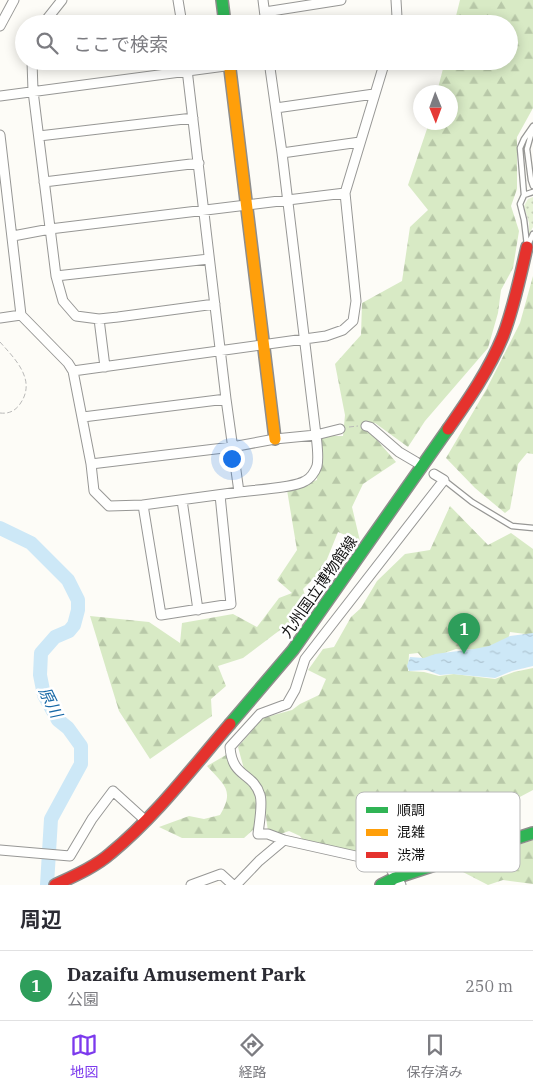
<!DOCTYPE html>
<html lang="ja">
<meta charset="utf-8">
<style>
body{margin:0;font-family:"IBM Plex Serif","Noto Sans JP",serif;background:#f7f7f7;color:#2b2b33}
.compass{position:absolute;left:413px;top:85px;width:45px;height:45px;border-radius:50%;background:#fff;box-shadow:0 2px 12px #0003;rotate:179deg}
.you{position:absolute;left:231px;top:458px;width:18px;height:18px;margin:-12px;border:4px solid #fff;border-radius:50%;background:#1a73e8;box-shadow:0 0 0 8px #1a73e833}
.badge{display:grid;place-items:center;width:32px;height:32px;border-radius:50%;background:#7c3aed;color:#fff;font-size:16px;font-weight:700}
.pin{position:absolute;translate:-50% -41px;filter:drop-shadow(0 1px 2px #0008)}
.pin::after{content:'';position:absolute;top:26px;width:18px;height:15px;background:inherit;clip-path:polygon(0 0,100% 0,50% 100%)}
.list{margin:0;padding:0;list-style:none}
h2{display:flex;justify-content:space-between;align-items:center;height:65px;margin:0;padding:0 20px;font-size:21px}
h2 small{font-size:16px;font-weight:400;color:#7c7c81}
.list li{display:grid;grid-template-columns:32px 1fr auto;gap:15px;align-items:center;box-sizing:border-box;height:70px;padding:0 20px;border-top:1px solid #e1e1e2}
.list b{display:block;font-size:19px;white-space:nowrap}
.list p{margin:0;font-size:16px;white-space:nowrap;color:#7c7c81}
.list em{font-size:16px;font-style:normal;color:#7c7c81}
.icon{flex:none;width:28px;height:28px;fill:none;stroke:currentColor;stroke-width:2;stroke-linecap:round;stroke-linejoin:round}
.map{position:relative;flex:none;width:533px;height:885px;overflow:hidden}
.search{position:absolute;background:#fff;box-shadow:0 2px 12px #0003;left:15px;right:15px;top:15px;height:55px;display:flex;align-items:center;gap:12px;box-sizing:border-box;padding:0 18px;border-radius:28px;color:#7c7c81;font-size:19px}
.sheet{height:135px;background:#fff}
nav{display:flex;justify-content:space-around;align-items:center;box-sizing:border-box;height:70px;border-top:1px solid #e1e1e2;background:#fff;font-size:14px;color:#7c7c81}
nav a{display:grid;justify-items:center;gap:2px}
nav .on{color:#7c3aed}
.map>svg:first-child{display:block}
</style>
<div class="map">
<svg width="533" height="885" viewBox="0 0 533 885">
<defs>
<pattern id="grass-dots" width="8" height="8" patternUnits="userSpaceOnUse" patternTransform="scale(1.25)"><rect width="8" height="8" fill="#e7f3d7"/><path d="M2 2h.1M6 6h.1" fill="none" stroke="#c5cfb8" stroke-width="1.8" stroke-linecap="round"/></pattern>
<pattern id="forest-firs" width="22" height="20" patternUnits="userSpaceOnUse" patternTransform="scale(1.25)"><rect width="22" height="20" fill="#d8eac5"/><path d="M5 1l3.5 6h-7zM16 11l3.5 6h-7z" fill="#b8c8a8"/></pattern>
<pattern id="water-ripples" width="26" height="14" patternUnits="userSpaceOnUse" patternTransform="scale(1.25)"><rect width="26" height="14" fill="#cde8f7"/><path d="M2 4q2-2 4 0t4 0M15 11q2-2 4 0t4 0" fill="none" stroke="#afc6d3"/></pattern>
</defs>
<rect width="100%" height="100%" fill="#fdfcf7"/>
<!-- grass -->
<path fill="url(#grass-dots)" d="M533 197V227L529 234V223L524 206 528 199Z"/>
<!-- forest -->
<path fill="url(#forest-firs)" d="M460 0H533V108L517 137V189L511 206 519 231 513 268 501 290 498 313 488 348 425 421 408 447 375 423 365 426 396 462 363 484 352 507 360 541 338 532 323 569 303 589 309 608 243 658 218 666 226 686 211 699 212 716 150 759 119 711 90 616 149 622 180 643 182 623 233 614 257 627 279 598 292 593 277 580 297 550 287 490 317 480 320 436H343L345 415 335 364 361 335 362 303 402 281 410 227 428 210 408 185 429 123 450 122V92H437L445 61H509V24H454Z
M533 276V454L527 453 518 464 510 509 505 513 475 488 446 458 486 390 520 323Z
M450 506 488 545 511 533 533 549V635L510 632 508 640 482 650 456 649 424 660 418 653 409 654 408 671 424 672 439 676 454 674 495 679 514 672 533 668V790L516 799 498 801 472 824 458 815 446 822 436 824 426 834 413 833 389 853 385 861 305 843 300 836 289 831 269 838 262 790 244 769 238 747 263 718 292 710 300 704 319 695 326 679 308 670 323 649 334 647 351 617 361 608 377 581 405 554 430 550Z
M226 755 239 778 251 783 257 796 256 820 254 829 244 838H182L159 827 189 816 204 819 220 815C235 790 224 785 207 766Z
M533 840V884L503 880 488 885 461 871 470 862Z"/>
<!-- water -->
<path fill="url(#water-ripples)" d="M533 633V666L512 671 495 678 452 674 440 675 426 670 409 671 407 666 410 657 424 658 435 654 474 649 489 646 510 636Z"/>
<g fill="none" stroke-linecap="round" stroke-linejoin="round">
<!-- river -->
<path stroke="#cde8f7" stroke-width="14" d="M0 528 31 543 68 580 78 600V610L74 625 69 631 55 637 41 653 40 675 44 695 58 720 68 728 81 746V764L51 819 47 885"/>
<!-- lane casing -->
<g stroke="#979795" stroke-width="7">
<path id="lane" d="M532 131 527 149 531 180 533 186
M524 195 520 148 524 139 533 126
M527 245 524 220 520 204 524 195 533 192
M528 245 533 234
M444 480 472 502 512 526 533 528"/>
</g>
<!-- street casing -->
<g stroke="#979795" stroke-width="11">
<path id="street" d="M178 0 182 24
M263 0 266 24
M265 12 341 0
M43 24 62 0
M395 24 397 17 396 0
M0 26 14 0
M32 61 33 91 56 276 63 301 76 316 99 319 118 317 215 304
M0 96 263 61
M276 108 374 94
M0 135 21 315 68 363 73 371 91 464 94 491 109 506 143 505 239 492 226 399 186 61
M39 136 193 118
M282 153 360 142
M44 182 199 163
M13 236 50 229 345 193
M56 276 209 259
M0 318 21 315
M99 319 105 367
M73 371 326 336 343 330 353 321 356 301 345 193 385 61
M83 417 226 399
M366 426 370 427 399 452 416 462
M91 464 232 447 275 439 316 435 340 429
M239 492C253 490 294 488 305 481 310 479 315 472 317 466 319 457 317 444 316 435L282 153 269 61
M182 500 198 610
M143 505 161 615 231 604 220 495
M0 850 70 856 92 819 113 791 146 821
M191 885 221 874 233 885
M236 885 259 861 284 840
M401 885 387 863 284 840 268 834H258C259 824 263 804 260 795 253 772 232 778 230 747L260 714 287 704 295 690 305 659 444 480 434 474"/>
</g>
<!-- fast casing -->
<g stroke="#8e8d8b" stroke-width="14">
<path id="fast" d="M222 0 225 24
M230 724 293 650 448 429
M381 885 395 878 533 833"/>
</g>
<!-- slow casing -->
<g stroke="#8e8d8b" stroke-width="14">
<path id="slow" d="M229 61 275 439"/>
</g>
<!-- jam casing -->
<g stroke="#8e8d8b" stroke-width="14">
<path id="jam" d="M448 429C469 399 489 370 503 336 514 307 520 277 527 247
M55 885C74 876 95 867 111 853 156 816 192 768 230 724"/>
</g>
<!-- path -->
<path stroke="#b9b9b8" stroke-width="1" stroke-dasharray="5 2.5" stroke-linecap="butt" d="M0 342C15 359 37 380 20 404 15 411 9 414 0 413
M349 427 358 426"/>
<!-- lane -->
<use href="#lane" stroke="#fffffe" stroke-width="4.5"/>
<!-- street -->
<use href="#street" stroke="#fffffe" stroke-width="9"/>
<!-- fast -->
<use href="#fast" stroke="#30b455" stroke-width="11"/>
<!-- slow -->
<use href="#slow" stroke="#ff9f0a" stroke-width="11"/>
<!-- jam -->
<use href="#jam" stroke="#e5322d" stroke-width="11"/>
</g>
<g text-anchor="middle" stroke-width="5" stroke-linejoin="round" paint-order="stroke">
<!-- street labels -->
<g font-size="15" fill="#111" stroke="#fff">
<text transform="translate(319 587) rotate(-55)" y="5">九州国立博物館線</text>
</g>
<!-- water labels -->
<g font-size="16" font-style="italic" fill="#1768a6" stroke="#fff">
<text transform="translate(51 702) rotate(64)" y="6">原川</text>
</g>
</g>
<!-- legend -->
<rect x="356" y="792" width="164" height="80" rx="8" fill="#fff" stroke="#b8b8b8" stroke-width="1"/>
<rect x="366" y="807" width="22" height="6" fill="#30b455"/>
<rect x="366" y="829" width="22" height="7" fill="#ff9f0a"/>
<rect x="366" y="852" width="22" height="6" fill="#e5322d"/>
<g font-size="14" fill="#111">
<text x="397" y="815">順調</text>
<text x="397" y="837">混雑</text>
<text x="397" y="860">渋滞</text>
</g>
</svg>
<svg class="compass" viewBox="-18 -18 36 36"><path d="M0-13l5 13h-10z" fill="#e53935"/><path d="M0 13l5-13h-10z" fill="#7c7c81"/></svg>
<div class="you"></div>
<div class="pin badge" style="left:464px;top:654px;background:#2e9e5b">1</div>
<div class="search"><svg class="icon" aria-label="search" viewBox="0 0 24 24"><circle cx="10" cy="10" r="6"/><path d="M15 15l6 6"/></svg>ここで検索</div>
</div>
<section class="sheet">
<h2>周辺<small></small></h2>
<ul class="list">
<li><span class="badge" style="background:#2e9e5b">1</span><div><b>Dazaifu Amusement Park</b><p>公園</p></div><em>250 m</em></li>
</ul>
</section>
<nav>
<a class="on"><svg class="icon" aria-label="map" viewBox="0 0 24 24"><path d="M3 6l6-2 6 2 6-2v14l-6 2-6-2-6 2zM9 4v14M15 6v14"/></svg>地図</a>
<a><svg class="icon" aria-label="directions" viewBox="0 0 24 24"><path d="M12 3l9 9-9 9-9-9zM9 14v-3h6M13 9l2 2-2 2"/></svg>経路</a>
<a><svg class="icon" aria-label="saved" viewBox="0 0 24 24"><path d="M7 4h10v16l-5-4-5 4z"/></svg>保存済み</a>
</nav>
